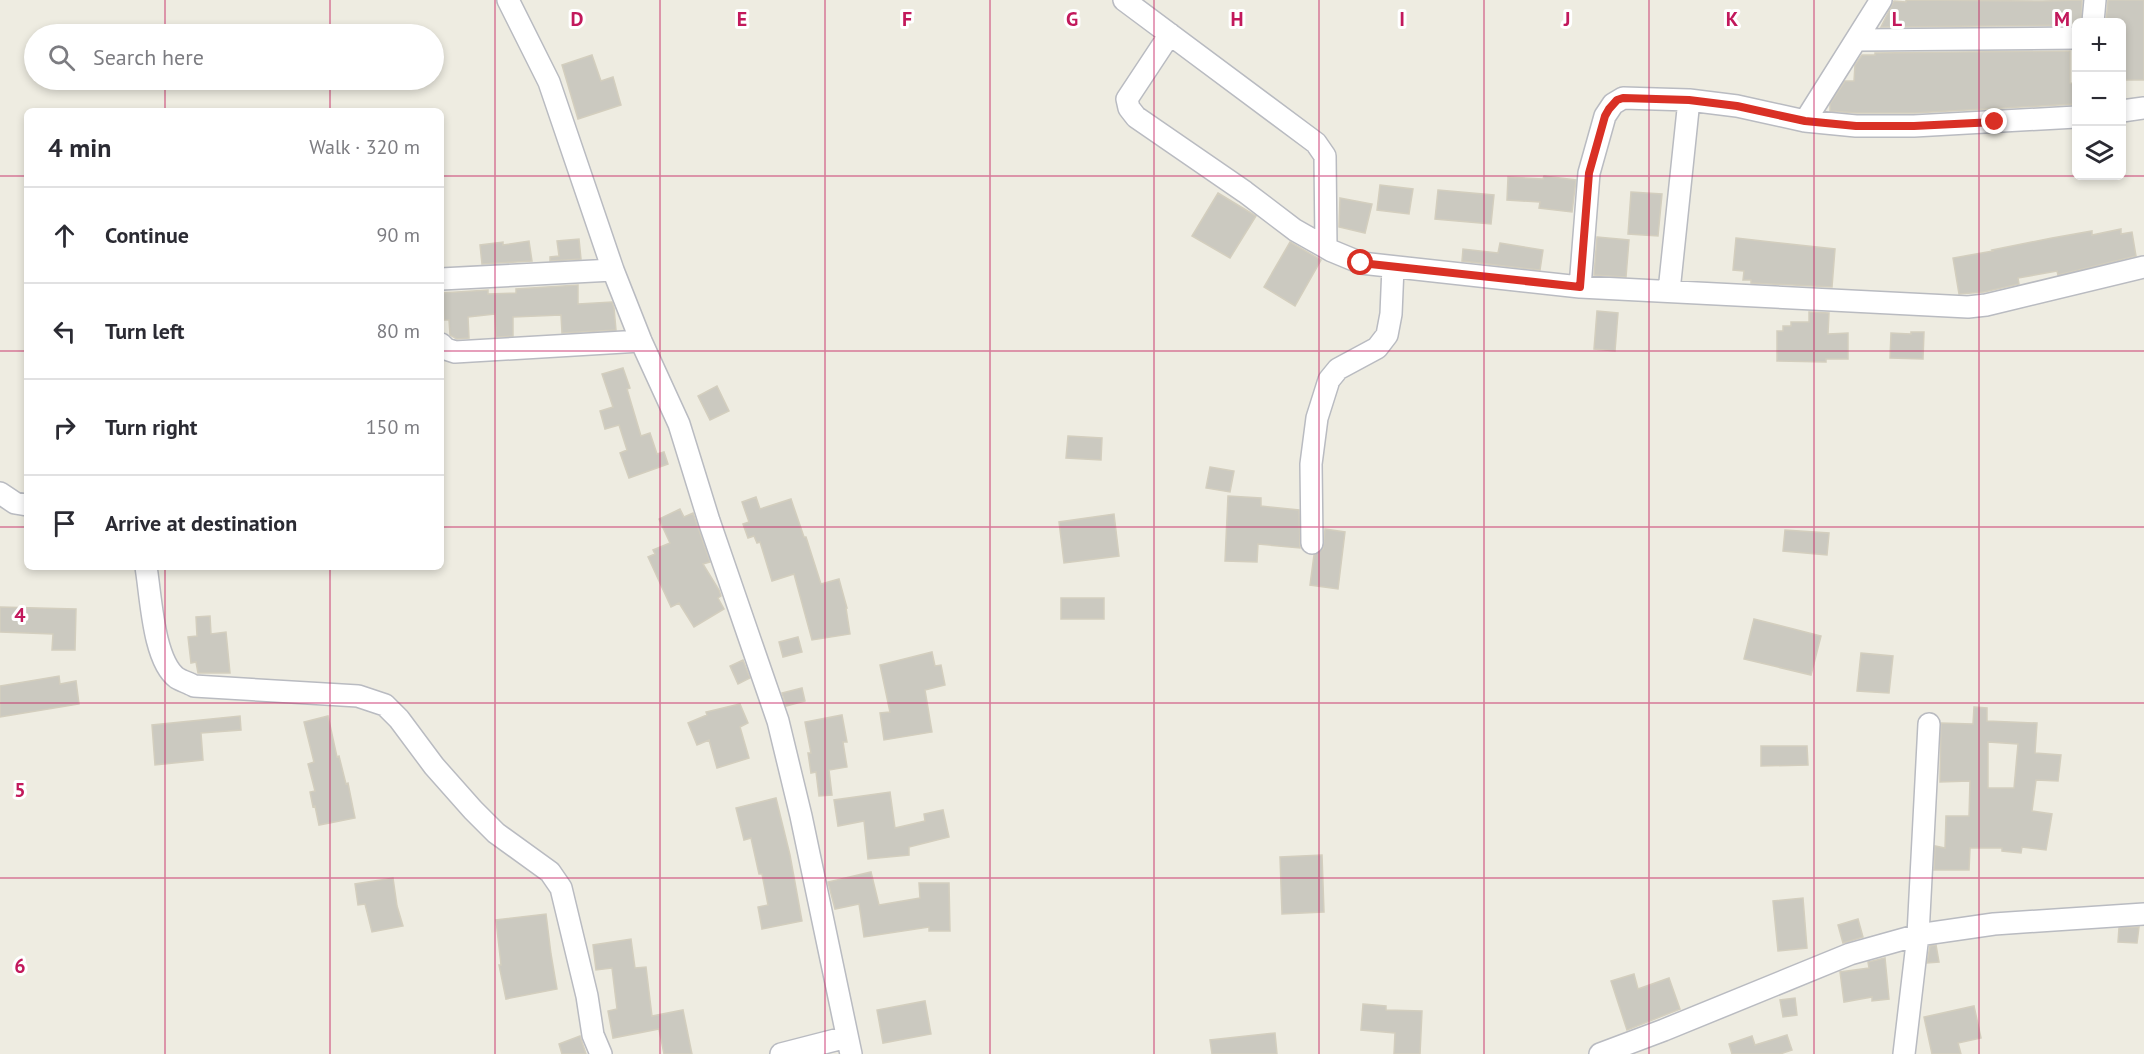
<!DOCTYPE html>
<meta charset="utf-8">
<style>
body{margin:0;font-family:"PT Sans",sans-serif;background:#f7f7f7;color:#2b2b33}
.controls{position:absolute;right:18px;top:18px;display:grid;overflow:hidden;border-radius:9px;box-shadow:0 3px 9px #0003}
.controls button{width:54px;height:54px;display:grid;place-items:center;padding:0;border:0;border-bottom:2px solid #e1e1e2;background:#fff;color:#2b2b33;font:30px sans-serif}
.stop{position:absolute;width:18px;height:18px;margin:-14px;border:4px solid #d93025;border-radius:50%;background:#fff}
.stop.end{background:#d93025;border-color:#fff;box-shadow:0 2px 6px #0008}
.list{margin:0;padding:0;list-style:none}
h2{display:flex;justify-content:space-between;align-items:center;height:78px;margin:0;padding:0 24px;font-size:26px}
h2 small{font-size:20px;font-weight:400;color:#7c7c81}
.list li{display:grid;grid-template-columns:39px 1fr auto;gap:18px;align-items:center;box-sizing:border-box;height:96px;padding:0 24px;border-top:2px solid #e1e1e2}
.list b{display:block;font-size:22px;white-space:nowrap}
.list em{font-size:20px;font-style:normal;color:#7c7c81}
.icon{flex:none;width:33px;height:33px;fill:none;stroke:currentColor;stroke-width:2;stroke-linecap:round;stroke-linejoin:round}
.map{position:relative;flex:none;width:2144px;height:1054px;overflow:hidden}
.search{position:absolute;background:#fff;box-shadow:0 3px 9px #0003;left:24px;top:24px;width:420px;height:66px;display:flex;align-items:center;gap:15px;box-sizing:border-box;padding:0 21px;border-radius:33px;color:#7c7c81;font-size:22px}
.panel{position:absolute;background:#fff;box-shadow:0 3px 9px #0003;left:24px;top:108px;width:420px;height:462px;border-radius:9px}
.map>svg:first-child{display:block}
</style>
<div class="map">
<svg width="2144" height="1054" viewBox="0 0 2144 1054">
<rect width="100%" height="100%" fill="#eeece1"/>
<!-- building -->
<path fill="#cbc9c0" stroke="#d3cebe" stroke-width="1.5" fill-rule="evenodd" d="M1906 0 2043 1 2082 0 2081 22H2076V25L1881 27 1894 1 1906 2Z
M2108 0H2144V80H2121V22H2106Z
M2070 51V83L2076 84V104L1914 113H1857L1830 111V104L1845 81H1854L1855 65 1862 55H1875V53Z
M592 55 601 81 613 77 621 105 578 119 562 65Z
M1544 176 1576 180 1572 212 1539 208 1540 202 1507 200 1508 177 1543 179Z
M1380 185 1413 189 1409 214 1377 210Z
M1438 190 1494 195 1491 224 1435 219Z
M1631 192 1662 194 1658 236 1628 234Z
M1218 193 1256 216 1230 258 1192 236Z
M1340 198 1372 204 1365 233 1339 227Z
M2121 229V234L2132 232 2136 256 2058 275 2057 271 2018 278 2019 284 1984 292 1959 294 1953 258 1993 251 1992 250 2052 238 2092 231V235Z
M1597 237 1629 240 1626 277 1594 275Z
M1736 238 1835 249 1832 287 1751 283V280H1743L1744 271 1733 270Z
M579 239 581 259 550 261V257L559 256 557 241Z
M529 241 532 261 482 264 480 245 503 242V245Z
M1290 242 1321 260 1295 306 1264 287Z
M1500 243 1543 250 1540 270 1462 261 1463 249 1498 253Z
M578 285V304L612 302 614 308 616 330 562 333 561 315 513 317V336L496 337 495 314 468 317 469 338 457 339 450 335 449 320H444L442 293 488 290V294L516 293V289Z
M1597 311 1618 313 1615 351 1594 349Z
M1809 312 1829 313 1828 334 1848 333V359H1826V362L1777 361V331H1783V326H1791V322H1809Z
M1911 332H1924L1923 359 1890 358 1891 333 1911 334Z
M623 368 630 388 627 389 641 436 650 433 657 454 664 452 668 464 629 478 620 453 627 450 619 425 605 429 600 411 613 407 602 374Z
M717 386 729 411 710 420 698 396Z
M1068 436 1102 438 1101 460 1066 458Z
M1210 467 1234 471 1230 492 1206 488Z
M1228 496 1261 498V506L1299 510 1300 548 1258 544 1257 562 1225 561Z
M756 497 760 509 791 499 804 537H806L821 584 839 579 847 608H846L850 634 812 640 794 574 772 581 760 542 757 543 754 536 748 538 743 524 749 522 742 502Z
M680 509 684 517 693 513 710 562 703 564 719 590 721 596 718 598 724 609 694 627 679 603 671 607 648 557 655 554 653 550 670 543 659 519Z
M1114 514 1119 556 1064 563 1059 522Z
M1325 529 1345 532 1338 589 1310 585 1314 555 1323 549Z
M1785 530 1829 533 1827 555 1783 551Z
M1061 598H1104V619H1061Z
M0 607 76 609 75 650H52L53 634 0 632Z
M210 616 211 634 226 632 230 673H198L196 662 191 663 188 637 197 636 196 617Z
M1754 619 1821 636 1811 675 1744 659Z
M798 637 802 652 783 657 779 642Z
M932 652 935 666 941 665 945 685 925 690 932 732 884 740 880 713 890 712 880 665Z
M1861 653 1893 656 1889 693 1857 691Z
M743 660 750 678 738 684 730 666Z
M59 676 60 684 76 681 79 704 0 717V686Z
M802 688 805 701 786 706 782 693Z
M740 704 748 723 740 727 749 758 717 768 709 740 697 745 688 723 707 715 706 712Z
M1974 707 1987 708V721L2037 723 2035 753 2061 755 2058 781 2036 780 2032 811 2052 814 2046 850 2022 847 2021 853 2002 851V848H1970L1969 870H1934L1935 846 1945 848 1946 816H1969L1970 781 1940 782 1941 723 1973 724ZM1988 742 2018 744 2014 788H1988Z
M842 715 847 742H843L847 767 829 770 832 795 819 796 816 772 811 773 808 753H811L805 722Z
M240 716 241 730 201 733 203 760 155 765 152 725Z
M328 716 337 757 339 756 346 784 348 783 355 818 319 825 315 806 313 807 310 792 315 791 308 764 314 762 304 722Z
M1761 746H1807L1808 765 1761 766Z
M890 792 895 828 925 821 924 814 943 810 949 837 909 847V855L868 859 864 821 838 826 834 800Z
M776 798 790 855 802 921 762 929 758 907 768 905 762 874H759L751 838 744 840 736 808Z
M1322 855 1324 912 1282 914 1280 857Z
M871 872 879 905 920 898 919 883H949L950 931H929V927L864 937 859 904 835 909 828 882Z
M393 878 397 906 403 926 372 932 365 904 358 905 355 884Z
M1803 898 1807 948 1778 951 1773 901Z
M546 914 551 954 557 989 506 999 499 965H501L496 920Z
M1858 919 1863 937 1843 943 1838 925Z
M2139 927 2137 943 2118 942 2119 928Z
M631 939 635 968 646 967 652 1016 683 1010 692 1054H664L659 1029 613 1038 608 1011 617 1009 612 968 596 970 593 945Z
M1936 945 1939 962 1927 963 1930 946Z
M1885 958 1889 999 1872 1001V997L1844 1002 1840 972 1869 968 1868 962Z
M1634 974 1638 989 1669 978 1680 1009 1627 1030 1611 981Z
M1795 998 1797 1015 1783 1017 1780 1000Z
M925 1001 931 1034 883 1043 877 1010Z
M1363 1004 1386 1006V1010L1422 1011 1420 1054H1394L1395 1033 1361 1030Z
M1974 1006 1981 1038 1958 1043 1961 1054H1932L1924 1017Z
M1275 1033 1277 1054H1212L1210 1040Z
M1787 1035 1792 1050 1780 1054H1732L1729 1044 1752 1036 1755 1045Z
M580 1036 586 1054H562L559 1044Z"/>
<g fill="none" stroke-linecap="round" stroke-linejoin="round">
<!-- minor casing -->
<g stroke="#b9bbc1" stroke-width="24">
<path id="minor" d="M508 0 549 82 613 270 641 341 679 424 709 521 778 721 801 816 851 1054
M1124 0 1316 143 1325 156 1326 247
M2093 22 2095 0
M1170 34 1127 99 1129 108 1136 117 1245 192 1295 230 1332 251 1361 263 1580 287 1968 307 1986 305 2144 267
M1857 40 2076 38
M2122 111 2144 108
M1805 121 1881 0
M441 279 613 270
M1580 287 1589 173 1605 116 1613 104 1623 98 1689 100 1737 106 1805 121 1856 126H1914L2076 117
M1669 291 1689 100
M441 344 446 349 455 352 641 341
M0 493 15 503 27 505
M1312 543 1311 464 1317 418 1329 380 1338 369 1377 348 1387 335 1391 314 1393 267
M146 567C151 596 153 660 177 678 182 681 189 683 194 686L358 696 385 705 399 719 434 766 473 810 496 833 550 872 561 888 587 996 593 1035 601 1054
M781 1054 847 1037
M1600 1054 1664 1030 1850 954 1918 935 1994 924 2144 914
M1904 1054 1918 935 1929 724"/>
</g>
<!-- minor -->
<use href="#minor" stroke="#fff" stroke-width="21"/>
</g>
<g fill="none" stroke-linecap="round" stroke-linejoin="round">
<!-- route -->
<path stroke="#d93025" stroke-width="8" d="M1361 263 1580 287 1589 173 1605 116 1609 109 1617 100 1623 98 1689 100 1737 106 1805 121 1856 126H1914L1995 122"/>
</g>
<!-- grid -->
<path fill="none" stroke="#c2185b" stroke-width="1.5" stroke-opacity="0.55" d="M165 0V34M330 0V34M495 0V1054M660 0V1054M825 0V1054M990 0V1054M1154 0V1054M1319 0V1054M1484 0V1054M1649 0V1054M1814 0V1054M1979 0V1054M165 80V111M330 80V111M0 176H27M441 176H2144M0 351H27M441 351H2144M0 527H27M441 527H2144M165 567V1054M330 567V1054M0 703H2144M0 878H2144"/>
<g font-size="20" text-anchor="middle" font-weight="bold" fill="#c2185b" stroke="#fff" stroke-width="6" stroke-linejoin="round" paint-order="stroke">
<text x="577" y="26">D</text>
<text x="742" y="26">E</text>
<text x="907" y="26">F</text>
<text x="1072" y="26">G</text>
<text x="1237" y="26">H</text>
<text x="1402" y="26">I</text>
<text x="1567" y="26">J</text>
<text x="1732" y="26">K</text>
<text x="1897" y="26">L</text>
<text x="2062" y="26">M</text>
<text x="20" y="622">4</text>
<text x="20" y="797">5</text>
<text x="20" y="973">6</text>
</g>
</svg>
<div class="controls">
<button>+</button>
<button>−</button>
<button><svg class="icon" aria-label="layers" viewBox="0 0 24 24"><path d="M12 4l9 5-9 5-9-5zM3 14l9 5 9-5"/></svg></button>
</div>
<div class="stop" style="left:1361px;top:263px"></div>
<div class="stop end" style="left:1995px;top:122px"></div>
<div class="search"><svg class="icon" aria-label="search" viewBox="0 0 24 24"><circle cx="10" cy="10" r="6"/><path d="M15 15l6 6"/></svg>Search here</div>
<section class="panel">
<h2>4 min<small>Walk · 320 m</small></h2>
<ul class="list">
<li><svg class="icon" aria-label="ahead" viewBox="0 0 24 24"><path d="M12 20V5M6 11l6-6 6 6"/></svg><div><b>Continue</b></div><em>90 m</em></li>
<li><svg class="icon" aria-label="left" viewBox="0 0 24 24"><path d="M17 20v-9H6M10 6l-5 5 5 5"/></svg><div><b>Turn left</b></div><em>80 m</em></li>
<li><svg class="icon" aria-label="right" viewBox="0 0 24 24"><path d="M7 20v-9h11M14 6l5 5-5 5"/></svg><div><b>Turn right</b></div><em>150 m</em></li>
<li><svg class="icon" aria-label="arrive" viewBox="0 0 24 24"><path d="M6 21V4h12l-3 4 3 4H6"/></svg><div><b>Arrive at destination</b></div></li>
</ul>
</section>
</div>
